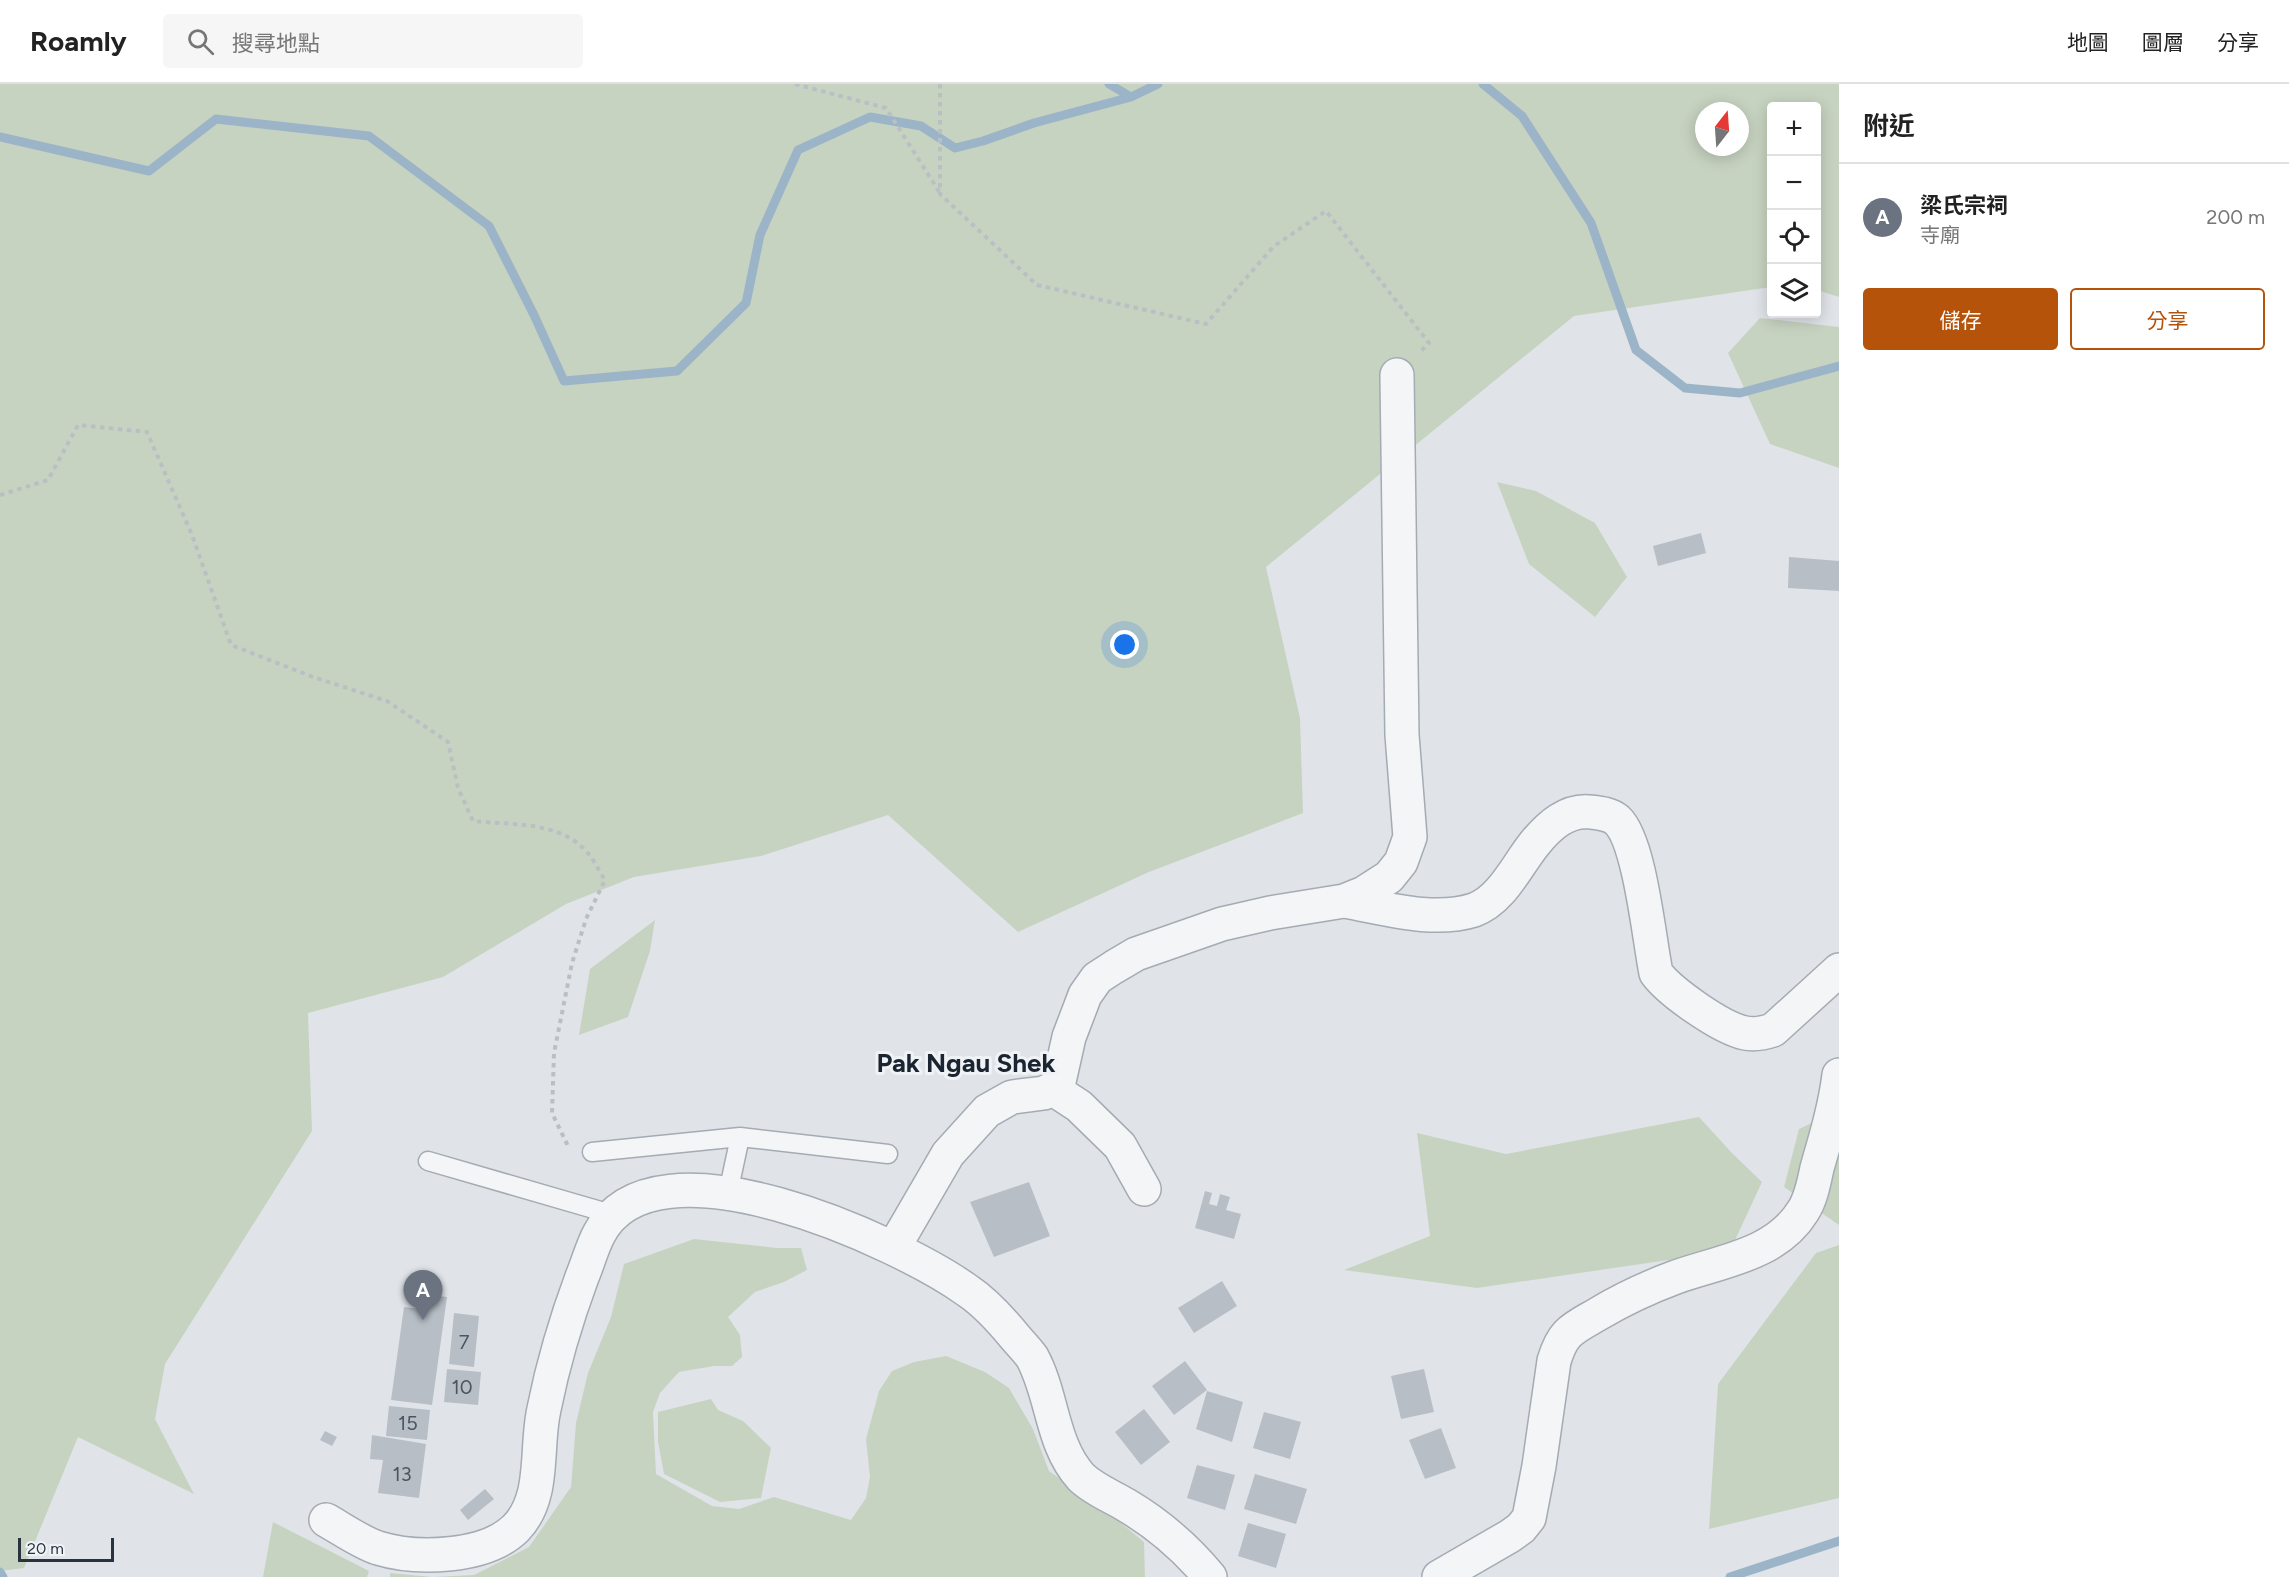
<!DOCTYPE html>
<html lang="zh-TW">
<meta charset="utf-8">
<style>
body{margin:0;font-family:Figtree,"Noto Sans TC",sans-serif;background:#f6f6f6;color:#222}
.controls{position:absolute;right:18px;top:18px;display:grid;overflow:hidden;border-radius:6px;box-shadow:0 3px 15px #0003}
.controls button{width:54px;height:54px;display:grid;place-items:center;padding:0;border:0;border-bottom:2px solid #e0e0e0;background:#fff;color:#222;font:30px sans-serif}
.compass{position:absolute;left:1695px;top:18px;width:54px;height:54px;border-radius:50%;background:#fff;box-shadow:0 3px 15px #0003;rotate:17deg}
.scale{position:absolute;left:18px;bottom:15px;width:96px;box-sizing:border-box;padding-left:6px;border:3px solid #293340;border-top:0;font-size:16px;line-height:21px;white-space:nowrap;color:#293340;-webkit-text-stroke:4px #f0f3f6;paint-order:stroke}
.you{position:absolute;left:1125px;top:561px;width:21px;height:21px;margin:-15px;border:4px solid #fff;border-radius:50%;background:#1a73e8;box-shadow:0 0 0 9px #1a73e833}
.badge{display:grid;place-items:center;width:39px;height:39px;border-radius:50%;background:#b45309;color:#fff;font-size:20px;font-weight:700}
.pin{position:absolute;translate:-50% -50px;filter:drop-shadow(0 2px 3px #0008)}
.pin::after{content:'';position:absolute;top:32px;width:21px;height:18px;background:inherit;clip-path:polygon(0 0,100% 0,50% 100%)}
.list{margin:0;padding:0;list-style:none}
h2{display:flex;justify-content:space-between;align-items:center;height:78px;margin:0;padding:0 24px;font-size:26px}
h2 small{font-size:20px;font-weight:400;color:#767676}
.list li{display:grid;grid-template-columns:39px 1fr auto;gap:18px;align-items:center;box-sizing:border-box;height:108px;padding:0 24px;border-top:2px solid #e0e0e0}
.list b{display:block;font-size:22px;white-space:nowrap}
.list p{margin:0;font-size:20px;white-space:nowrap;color:#767676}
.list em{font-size:20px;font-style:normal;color:#767676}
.actions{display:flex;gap:12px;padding:18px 24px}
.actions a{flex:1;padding:14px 0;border:2px solid #b45309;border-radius:6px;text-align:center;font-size:21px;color:#b45309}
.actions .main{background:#b45309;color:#fff}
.icon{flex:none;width:33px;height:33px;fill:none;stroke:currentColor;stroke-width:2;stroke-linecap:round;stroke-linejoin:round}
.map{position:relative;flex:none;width:1839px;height:1493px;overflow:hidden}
header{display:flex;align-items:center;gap:36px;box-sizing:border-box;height:84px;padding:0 30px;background:#fff;border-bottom:2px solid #e0e0e0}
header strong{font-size:28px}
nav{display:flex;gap:33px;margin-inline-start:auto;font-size:21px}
.search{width:420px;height:54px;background:#f6f6f6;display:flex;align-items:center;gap:15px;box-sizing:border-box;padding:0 21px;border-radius:6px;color:#767676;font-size:22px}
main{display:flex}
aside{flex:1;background:#fff}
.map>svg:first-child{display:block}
</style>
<header>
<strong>Roamly</strong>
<div class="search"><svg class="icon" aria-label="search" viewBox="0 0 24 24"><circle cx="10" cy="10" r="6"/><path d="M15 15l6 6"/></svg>搜尋地點</div>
<nav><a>地圖</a><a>圖層</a><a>分享</a></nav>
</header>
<main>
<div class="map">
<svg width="1839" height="1493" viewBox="0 0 1839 1493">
<rect width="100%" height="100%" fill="#e0e4e9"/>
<!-- green -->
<path fill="#c7d3c1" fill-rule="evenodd" d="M0 0H1839V213L1817 206 1816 22H1772L1771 203 1574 232 1266 483 1300 634 1303 729 1149 788 1018 848 888 731 761 772 634 793 566 820 443 893 308 929 312 1047 165 1280 155 1335 194 1410 78 1353 24 1484 0 1487ZM1704 27H1740V63H1704Z
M1760 234 1839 243V384L1770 360 1728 269Z
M1497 398 1536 407 1595 439 1627 493 1595 533 1529 480Z
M655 836 650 867 628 933 579 951 590 885Z
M1839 1026V1141L1784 1103 1799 1045Z
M1699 1033 1732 1069 1762 1098 1730 1167 1477 1204 1344 1186 1430 1152 1417 1049 1506 1070Z
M694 1155 777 1164H801L807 1186 784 1198 755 1208 728 1233 740 1251 742 1273 732 1282H714L679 1288 660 1309 653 1328 656 1390 712 1422 739 1425 774 1413 851 1436 866 1414 870 1393 866 1355 879 1307 892 1287 914 1278 946 1272 985 1288 1009 1304 1033 1345 1049 1387 1104 1425 1144 1458 1145 1493H390V1489L433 1493 474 1491 529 1463 571 1403 576 1339 588 1289 611 1233 624 1180Z
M1839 1161V1414L1709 1445 1718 1300 1816 1169Z
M711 1315 718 1326 743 1337 771 1364 761 1414 720 1418 664 1390 658 1358V1328Z
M273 1438 369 1487 367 1493H263Z"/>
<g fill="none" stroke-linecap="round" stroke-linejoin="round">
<!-- stream -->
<path stroke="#9cb4c8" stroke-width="9" d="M1109 0 1131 13 1158 0
M1483 0 1522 32 1591 139 1636 266 1685 304 1740 309 1839 282
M0 53 149 87 216 35 369 52 489 142 534 231 564 297 677 287 746 219 760 151 798 66 870 33 921 42 955 64 983 57 1034 39 1131 13
M0 1488 3 1493
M1730 1493 1839 1457"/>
</g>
<!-- building -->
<path fill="#b7bec6" d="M1701 449 1706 469 1658 482 1653 462Z
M1789 473 1839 477V507L1788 504Z
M1029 1098 1050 1152 994 1173 970 1118Z
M1205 1107 1212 1109 1209 1120 1217 1122 1220 1110 1230 1113 1226 1126 1241 1130 1234 1155 1195 1144Z
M1222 1197 1237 1222 1194 1249 1178 1224Z
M430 1211 447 1213 432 1321 391 1316 404 1223 428 1226Z
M454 1229 479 1232 474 1283 449 1280Z
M1185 1277 1207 1306 1174 1331 1152 1302Z
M447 1285 481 1288 478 1321 444 1318Z
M1424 1285 1434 1328 1401 1335 1391 1292Z
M1207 1307 1243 1318 1232 1358 1196 1345Z
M389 1322 430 1326 427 1356 386 1352Z
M1144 1325 1170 1358 1141 1381 1115 1348Z
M1264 1328 1301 1338 1290 1375 1253 1364Z
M1441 1344 1456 1384 1425 1395 1409 1356Z
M325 1347 337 1353 332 1362 320 1356Z
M372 1351 426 1360 419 1414 378 1409 383 1376 370 1375Z
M1197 1381 1235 1391 1225 1426 1187 1414Z
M1255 1390 1307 1405 1296 1440 1244 1425Z
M485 1405 494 1415 468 1436 460 1426Z
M1248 1439 1286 1450 1276 1484 1238 1472Z"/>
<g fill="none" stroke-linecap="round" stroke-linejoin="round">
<!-- lane casing -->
<g stroke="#a5abb3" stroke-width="21">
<path id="lane" d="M592 1068 740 1053 888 1070
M428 1077 611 1130
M728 1109 740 1053"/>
</g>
<!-- street casing -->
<g stroke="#a5abb3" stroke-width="36">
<path id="street" d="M1344 817C1385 824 1433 839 1474 826 1502 816 1517 781 1535 759 1549 742 1567 725 1591 728 1600 729 1610 730 1617 736 1640 757 1649 855 1656 889 1670 908 1721 944 1745 949 1755 951 1764 949 1773 946L1839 886
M1053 1005 1079 1022 1120 1062 1144 1105
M894 1163 948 1070 987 1027 1012 1013 1044 1009 1058 1002 1069 953 1085 911 1097 894 1114 883 1136 870 1222 840 1270 829 1344 817 1364 809 1389 793 1401 778 1410 753 1402 651 1397 291
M326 1436C342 1445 360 1458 378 1464 417 1476 486 1474 516 1444 546 1413 535 1364 544 1325 553 1280 566 1236 582 1193 588 1179 592 1163 599 1150 653 1044 900 1158 968 1207 986 1219 1001 1236 1015 1253 1020 1259 1027 1266 1032 1273 1053 1311 1051 1360 1081 1393 1093 1405 1111 1412 1126 1421 1158 1440 1186 1464 1210 1493
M1439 1493 1510 1452 1521 1444 1529 1434 1539 1382 1554 1277C1563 1247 1572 1245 1598 1230 1623 1215 1649 1203 1676 1193 1721 1177 1776 1171 1803 1127 1811 1115 1814 1098 1817 1084 1826 1053 1835 1023 1839 991"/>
</g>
<!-- path -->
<path stroke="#babfc4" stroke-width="4" stroke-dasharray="4.5 4.5" stroke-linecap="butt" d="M795 0 886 24 940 109
M940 0V110L1037 201 1206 240 1274 162 1326 127 1429 259 1419 269
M0 411 48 396 78 341 147 348 192 451 231 561 313 593 387 617 448 658 458 704 473 737C511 741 560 737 587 768 594 776 599 787 605 796L586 835 572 879 554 969 552 1029 568 1062"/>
<!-- lane -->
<use href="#lane" stroke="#f3f5f7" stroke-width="18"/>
<!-- street -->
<use href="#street" stroke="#f3f5f7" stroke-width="33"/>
</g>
<g text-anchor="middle" stroke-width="6" stroke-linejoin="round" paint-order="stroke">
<!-- number labels -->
<g font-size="20" fill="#4c5662">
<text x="464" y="1265">7</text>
<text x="462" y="1310">10</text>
<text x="408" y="1346">15</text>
<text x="402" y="1397">13</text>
</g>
<!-- quarter labels -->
<g font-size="26" font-weight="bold" fill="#1b2431" stroke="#f0f3f6">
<text x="966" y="988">Pak Ngau Shek</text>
</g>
</g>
</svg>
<div class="controls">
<button>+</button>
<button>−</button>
<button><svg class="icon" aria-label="locate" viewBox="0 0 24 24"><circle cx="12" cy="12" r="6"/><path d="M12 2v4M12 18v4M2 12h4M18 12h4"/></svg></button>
<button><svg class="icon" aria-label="layers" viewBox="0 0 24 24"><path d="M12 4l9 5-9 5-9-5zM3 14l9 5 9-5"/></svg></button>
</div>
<svg class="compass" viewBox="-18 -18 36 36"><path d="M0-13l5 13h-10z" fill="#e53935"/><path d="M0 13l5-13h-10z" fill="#767676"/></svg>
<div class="scale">20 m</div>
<div class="you"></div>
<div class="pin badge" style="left:423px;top:1236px;background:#6b7280">A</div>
</div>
<aside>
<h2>附近<small></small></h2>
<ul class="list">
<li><span class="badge" style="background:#6b7280">A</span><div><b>梁氏宗祠</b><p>寺廟</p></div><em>200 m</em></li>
</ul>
<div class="actions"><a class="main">儲存</a><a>分享</a></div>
</aside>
</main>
